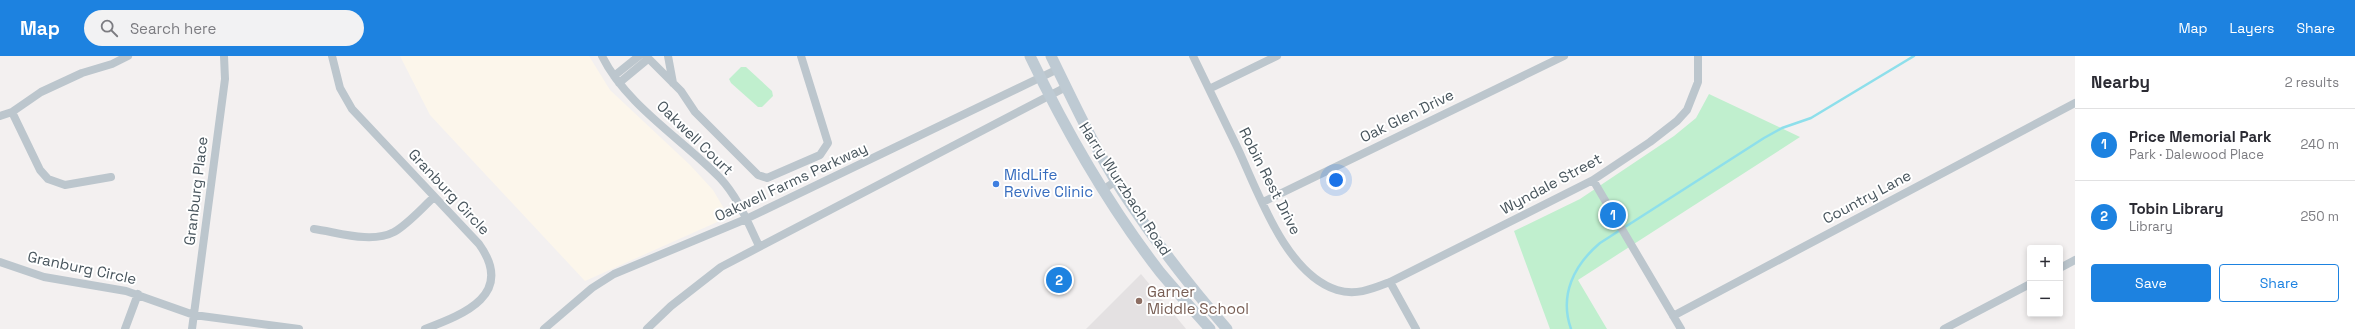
<!DOCTYPE html>
<meta charset="utf-8">
<style>
body{margin:0;font-family:"Space Grotesk",sans-serif;background:#f2f2f3;color:#2b2b33}
.controls{position:absolute;right:12px;bottom:12px;display:grid;overflow:hidden;border-radius:4px;box-shadow:0 2px 6px #0003}
.controls button{width:36px;height:36px;display:grid;place-items:center;padding:0;border:0;border-bottom:1px solid #e1e1e2;background:#fff;color:#2b2b33;font:20px sans-serif}
.you{position:absolute;left:1336px;top:124px;width:14px;height:14px;margin:-10px;border:3px solid #fff;border-radius:50%;background:#1a73e8;box-shadow:0 0 0 6px #1a73e833}
.badge{display:grid;place-items:center;width:26px;height:26px;border-radius:50%;background:#1d82e0;color:#fff;font-size:13px;font-weight:700}
.pin{position:absolute;translate:-50% -50%;border:2px solid #fff;box-shadow:0 1px 4px #0006}
.list{margin:0;padding:0;list-style:none}
h2{display:flex;justify-content:space-between;align-items:center;height:52px;margin:0;padding:0 16px;font-size:17px}
h2 small{font-size:13px;font-weight:400;color:#7c7c81}
.list li{display:grid;grid-template-columns:26px 1fr auto;gap:12px;align-items:center;box-sizing:border-box;height:72px;padding:0 16px;border-top:1px solid #e1e1e2}
.list b{display:block;font-size:15px;white-space:nowrap}
.list p{margin:0;font-size:13px;white-space:nowrap;color:#7c7c81}
.list em{font-size:13px;font-style:normal;color:#7c7c81}
.actions{display:flex;gap:8px;padding:12px 16px}
.actions a{flex:1;padding:9px 0;border:1px solid #1d82e0;border-radius:4px;text-align:center;font-size:14px;color:#1d82e0}
.actions .main{background:#1d82e0;color:#fff}
.icon{flex:none;width:22px;height:22px;fill:none;stroke:currentColor;stroke-width:2;stroke-linecap:round;stroke-linejoin:round}
.map{position:relative;flex:none;width:2075px;height:273px;overflow:hidden}
header{display:flex;align-items:center;gap:24px;box-sizing:border-box;height:56px;padding:0 20px;background:#1d82e0;color:#fff}
header strong{font-size:19px}
nav{display:flex;gap:22px;margin-inline-start:auto;font-size:14px}
.search{width:280px;height:36px;background:#f2f2f3;display:flex;align-items:center;gap:10px;box-sizing:border-box;padding:0 14px;border-radius:22px;color:#7c7c81;font-size:15px}
main{display:flex}
aside{flex:1;background:#fff}
.map>svg:first-child{display:block}
</style>
<header>
<strong>Map</strong>
<div class="search"><svg class="icon" aria-label="search" viewBox="0 0 24 24"><circle cx="10" cy="10" r="6"/><path d="M15 15l6 6"/></svg>Search here</div>
<nav><a>Map</a><a>Layers</a><a>Share</a></nav>
</header>
<main>
<div class="map">
<svg width="2075" height="273" viewBox="0 0 2075 273">
<rect width="100%" height="100%" fill="#f3f0f0"/>
<!-- commercial -->
<path fill="#fcf6eb" d="M400 0H589L610 34 690 109 713 134 726 156 724 163 585 225 430 59Z"/>
<!-- education -->
<path fill="#e4e1e2" d="M1141 218 1186 273H1086Z"/>
<!-- green -->
<path fill="#c0efce" d="M741 11H746L772 35 773 40 762 51H758L731 27 729 23Z
M1709 38 1800 81 1578 224 1607 273H1550L1514 175 1580 143 1674 80 1696 62Z"/>
<g fill="none" stroke-linecap="round" stroke-linejoin="round">
<!-- stream -->
<path stroke="#8edfeb" stroke-width="2.5" d="M1571 273C1559 239 1574 209 1600 187L1764 82 1782 72 1811 62 1914 0"/>
<!-- minor -->
<path stroke="#bcc6cd" stroke-width="8" d="M332 0 340 32 352 53 479 188C515 238 465 258 425 273
M602 0C626 49 682 83 720 122 738 141 748 167 759 190
M646 0 681 35 695 56 758 119 767 122 820 99 828 87 801 0
M668 0 673 27
M1193 0C1208 31 1223 62 1238 93 1259 138 1286 218 1337 234 1356 240 1372 233 1390 226L1593 124 1650 86 1677 65 1687 54 1698 26V0
M614 20 639 0
M619 27 648 3
M1209 33 1277 0
M12 56 40 114 48 123 65 129 111 121
M0 60 12 56 41 36 82 17 112 8 128 0
M1593 124 1681 273
M1104 133 1116 125
M1263 146 1564 0
M314 173C337 176 371 188 394 176 408 168 421 153 434 141
M0 206 44 221 126 235 194 259 299 273
M2060 212 2075 204
M1390 226 1416 273
M1673 260 2075 47
M125 273 138 238
M192 273 225 23 224 0
M544 273 592 232 614 218 746 163 1058 13
M647 273 671 250 721 211 1066 31
M1944 273 2030 228"/>
<!-- secondary -->
<path stroke="#becad3" stroke-width="11" d="M1030 0C1066 75 1109 150 1160 216 1176 235 1193 254 1210 273
M1051 0C1076 51 1100 104 1132 150 1161 193 1193 234 1227 273"/>
</g>
<!-- markers -->
<circle fill="#3f7fe0" stroke="#fff" stroke-width="1.5" cx="996" cy="128" r="4"/>
<circle fill="#8d6e63" stroke="#fff" stroke-width="1.5" cx="1139" cy="245" r="4"/>
<g text-anchor="middle" stroke-width="4" stroke-linejoin="round" paint-order="stroke">
<!-- street labels -->
<g font-size="15" fill="#48555d" stroke="#fff">
<text transform="translate(1407 60) rotate(-26)" y="5">Oak Glen Drive</text>
<text transform="translate(695 82) rotate(44)" y="5">Oakwell Court</text>
<text transform="translate(1270 125) rotate(63)" y="5">Robin Rest Drive</text>
<text transform="translate(791 126) rotate(-25)" y="5">Oakwell Farms Parkway</text>
<text transform="translate(1551 128) rotate(-28)" y="5">Wyndale Street</text>
<text transform="translate(1125 133) rotate(57)" y="5">Harry Wurzbach Road</text>
<text transform="translate(196 135) rotate(-83)" y="5">Granburg Place</text>
<text transform="translate(449 136) rotate(47)" y="5">Granburg Circle</text>
<text transform="translate(1867 141) rotate(-28)" y="5">Country Lane</text>
<text transform="translate(82 212) rotate(12)" y="5">Granburg Circle</text>
</g>
<!-- shop labels -->
<g font-size="15" fill="#366cbe" stroke="#fff" text-anchor="start">
<text x="1004" y="124">MidLife<tspan x="1004" dy="17">Revive Clinic</tspan></text>
</g>
<!-- education labels -->
<g font-size="15" fill="#785e54" stroke="#fff" text-anchor="start">
<text x="1147" y="241">Garner<tspan x="1147" dy="17">Middle School</tspan></text>
</g>
</g>
</svg>
<div class="controls">
<button>+</button>
<button>−</button>
</div>
<div class="you"></div>
<div class="pin badge" style="left:1613px;top:159px">1</div>
<div class="pin badge" style="left:1059px;top:224px">2</div>
</div>
<aside>
<h2>Nearby<small>2 results</small></h2>
<ul class="list">
<li><span class="badge">1</span><div><b>Price Memorial Park</b><p>Park · Dalewood Place</p></div><em>240 m</em></li>
<li><span class="badge">2</span><div><b>Tobin Library</b><p>Library</p></div><em>250 m</em></li>
</ul>
<div class="actions"><a class="main">Save</a><a>Share</a></div>
</aside>
</main>
